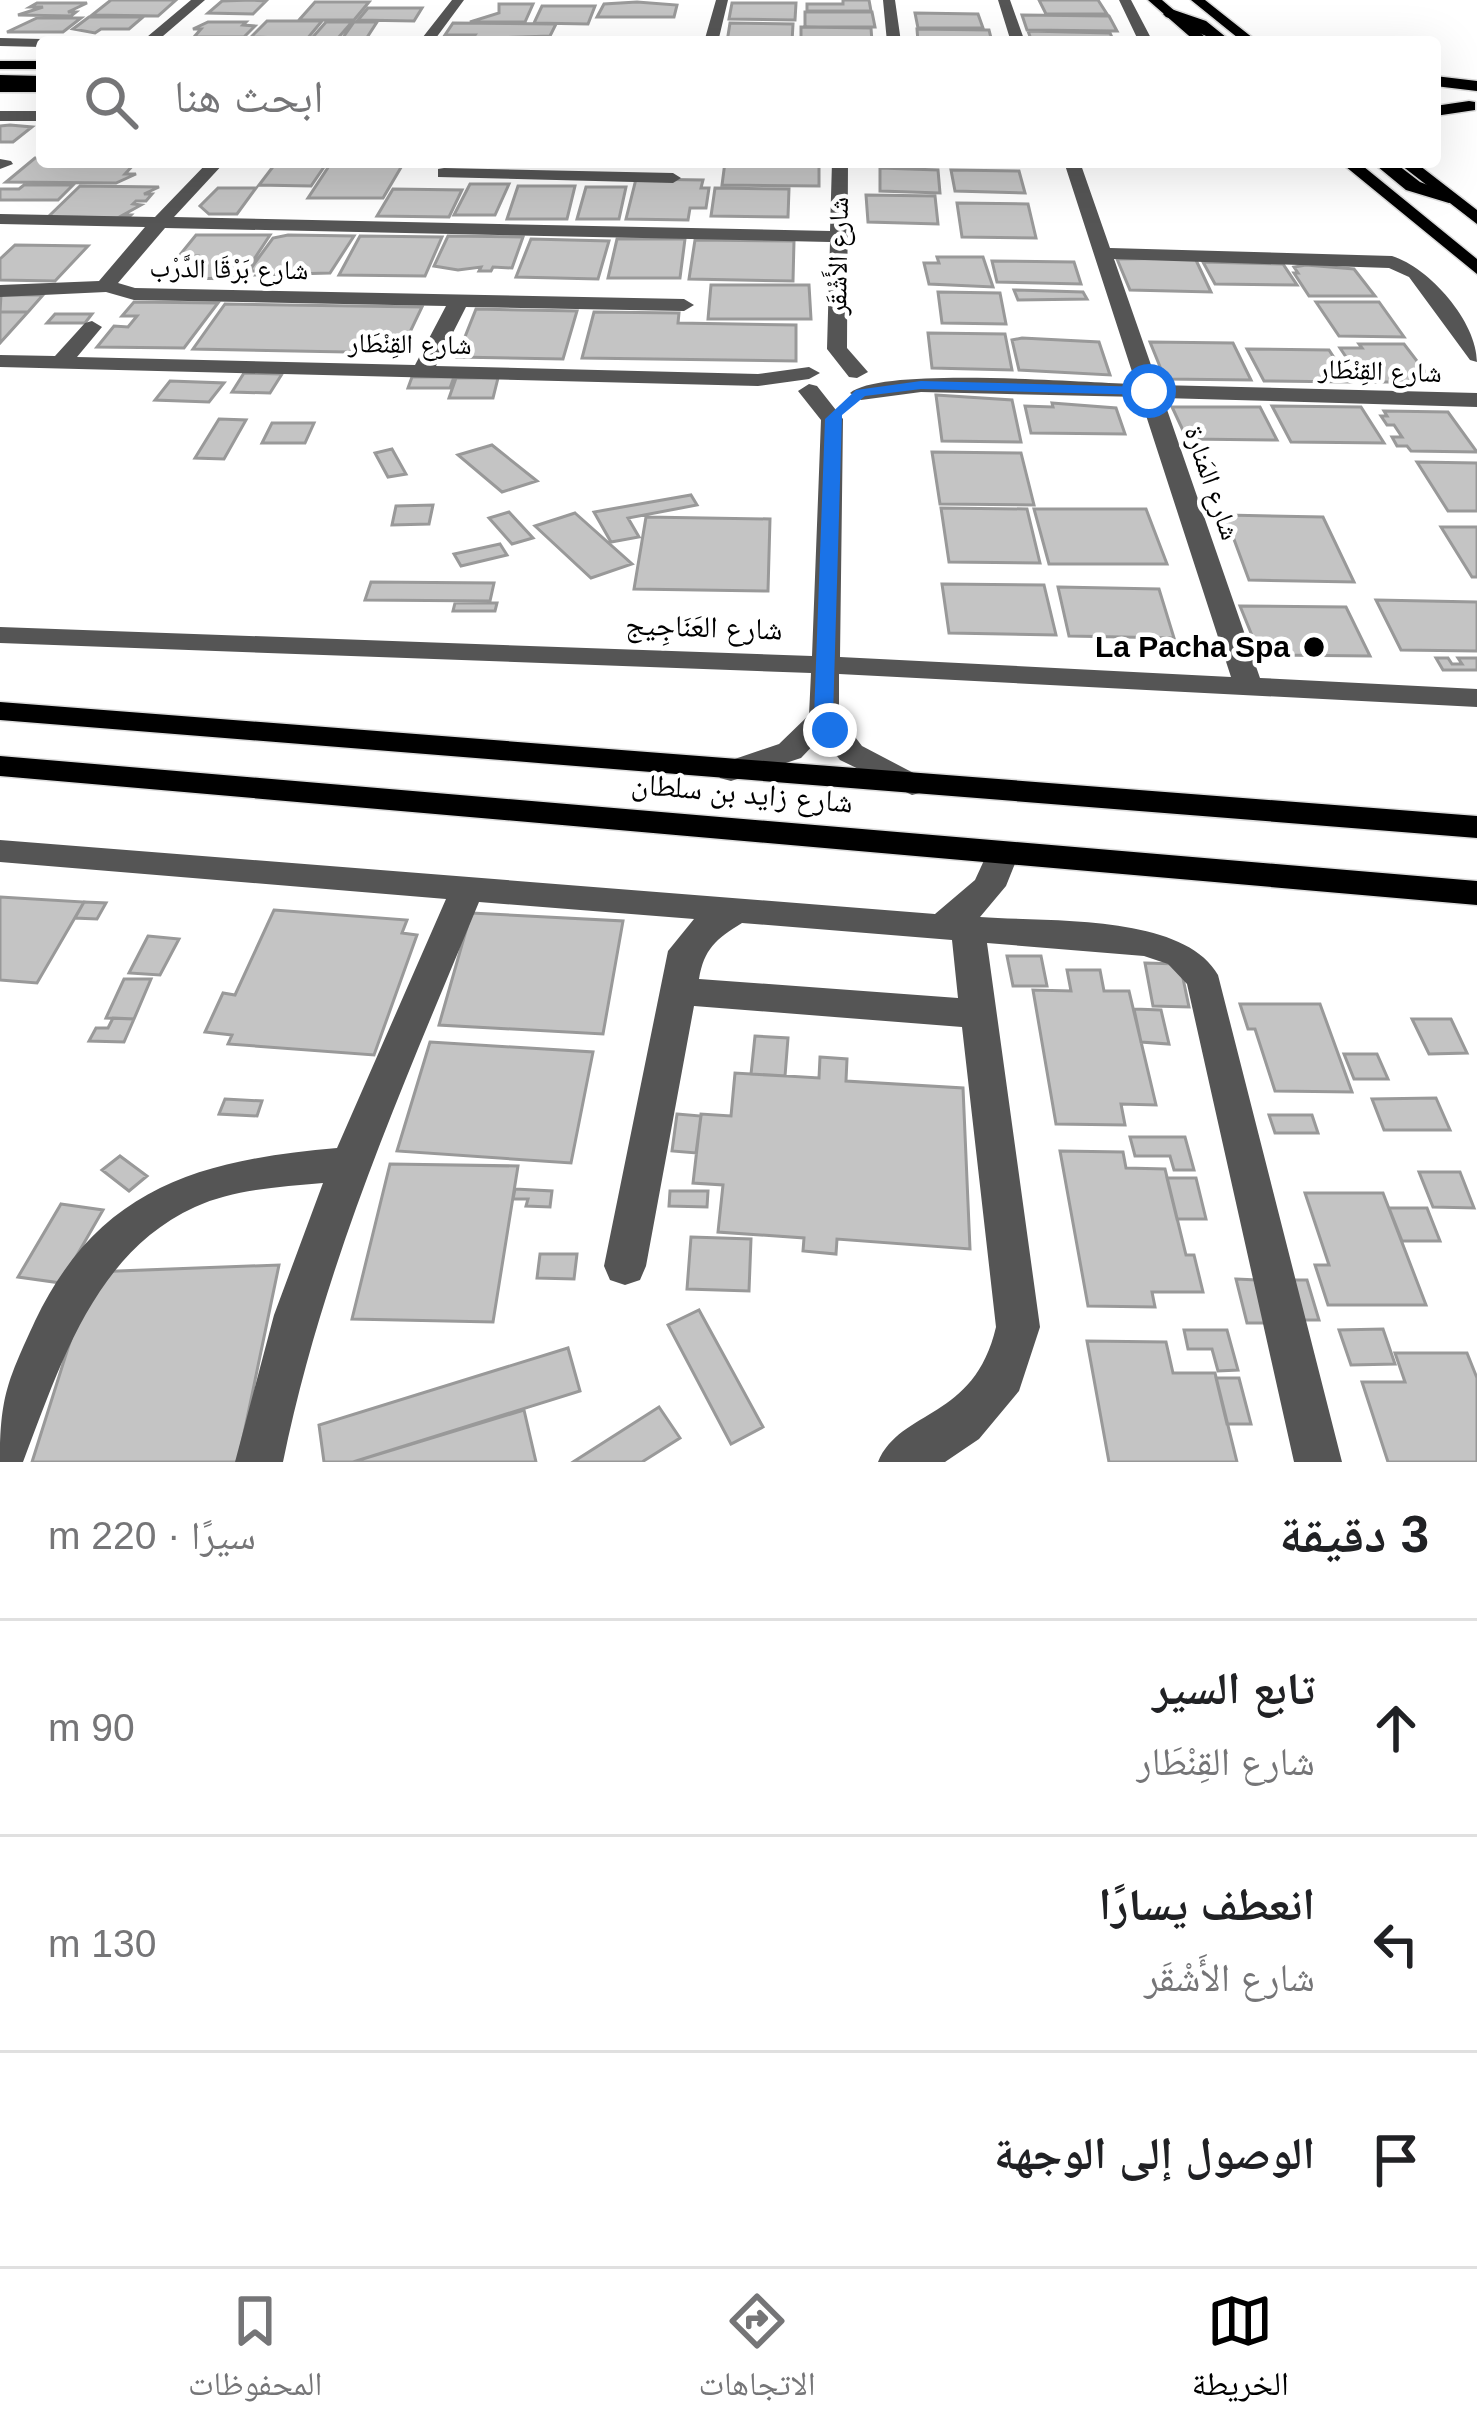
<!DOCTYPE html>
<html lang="ar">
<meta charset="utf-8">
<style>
body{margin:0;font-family:Helvetica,"Noto Naskh Arabic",sans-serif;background:#f6f6f6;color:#202124;direction:rtl}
.stop{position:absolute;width:36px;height:36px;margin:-27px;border:9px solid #1a73e8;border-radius:50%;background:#fff}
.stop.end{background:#1a73e8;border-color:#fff;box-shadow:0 3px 12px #0008}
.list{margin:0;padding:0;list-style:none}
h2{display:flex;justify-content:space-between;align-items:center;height:156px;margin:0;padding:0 48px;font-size:51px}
h2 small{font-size:39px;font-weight:400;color:#757577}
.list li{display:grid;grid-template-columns:78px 1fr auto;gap:36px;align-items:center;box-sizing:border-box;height:216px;padding:0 48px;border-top:3px solid #e0e0e0}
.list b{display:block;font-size:45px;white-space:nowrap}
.list p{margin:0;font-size:39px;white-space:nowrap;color:#757577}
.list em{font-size:39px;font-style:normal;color:#757577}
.icon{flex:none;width:66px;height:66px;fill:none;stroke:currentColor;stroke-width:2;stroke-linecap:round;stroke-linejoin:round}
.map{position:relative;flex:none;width:1477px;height:1462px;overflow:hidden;direction:ltr}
.search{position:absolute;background:#fff;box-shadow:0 12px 48px #0002;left:36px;right:36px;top:36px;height:132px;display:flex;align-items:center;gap:30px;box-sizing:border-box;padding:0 42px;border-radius:12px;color:#757577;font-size:45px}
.sheet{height:804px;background:#fff}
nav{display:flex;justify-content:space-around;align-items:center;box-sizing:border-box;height:168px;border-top:3px solid #e0e0e0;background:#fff;font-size:33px;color:#757577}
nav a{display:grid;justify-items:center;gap:6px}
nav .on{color:#000}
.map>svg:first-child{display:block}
</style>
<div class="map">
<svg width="1477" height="1462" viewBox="0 0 1477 1462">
<rect width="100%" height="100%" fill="#fff"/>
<!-- building -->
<path fill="#c4c4c4" stroke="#999" stroke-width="3" d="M111 0H176L158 16 92 15Z
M843 0H869L871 11H807V4H843Z
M1039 0H1098L1107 14H1046Z
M222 1 252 0 266 1 253 14 208 13Z
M315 2H369L354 20H299Z
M637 2 677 5 674 17H597L604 4Z
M37 3H87L68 12H76L71 16 18 15 43 7H30Z
M732 3H796L795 20 729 19Z
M499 4H533L525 22H470L499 13Z
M542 6H595L588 24 534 23Z
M368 8H422L414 21 358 20Z
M805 12H872L875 27H805Z
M915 13 978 14 983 28H918Z
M1022 15 1109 16 1117 31 1027 30Z
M89 17H143L129 29H101L95 33 73 29Z
M37 18H81L63 32H7Z
M267 21H322L307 39 251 37Z
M208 22H246L243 25 255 26 244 37H194L201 29H193Z
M326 22H352L338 38H312Z
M354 22H377L366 39H342Z
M453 23 556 24 550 36 472 39 475 35H445Z
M730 23 793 24 792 42H727Z
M801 27 871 28 872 42H801Z
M917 29 989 30 992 42H918Z
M1028 31 1110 33 1114 42H1032Z
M0 126 10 125 32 127 13 142H0Z
M35 158H42V162H136L125 174H136L116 183 6 182Z
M725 162H819V186L722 185Z
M331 163 403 164 383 198H308Z
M275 164H326L311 186 259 185Z
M880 168 938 170 940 193 880 191Z
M951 170 1019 171 1025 193 955 191Z
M636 179 703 180 701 188H709L706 208H690L688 220 626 219Z
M470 184H509L495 215H454Z
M24 185H73L58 200H0V189H19Z
M80 186 159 187 144 194H152L146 201H136L133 204 141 205 123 215H131L128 218 48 217Z
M518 186H575L567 219H507Z
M586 187H626L619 219H577Z
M218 188H256L237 214H209L200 206Z
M715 188 789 189 788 217 711 216Z
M393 189 462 190 449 217 377 216Z
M866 195 935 196 938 224 868 222Z
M957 203 1028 204 1036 238 962 237Z
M196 235H270L241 279 179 278 198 271 205 262 194 260 197 256H179Z
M288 235 354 236 330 273 256 275 259 271H249L273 238Z
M360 236 442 237 425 276 339 275Z
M448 236 523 237 512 268 493 267 491 271H479L481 267 458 270 434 266Z
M531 239 609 241 598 279 516 277Z
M617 239H685L680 278H608Z
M695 240 794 241 793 281 689 279Z
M15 245 88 246 55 281 0 280V259Z
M937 257H983L993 287 929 284 924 263H939Z
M1195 258 1211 292 1130 290 1117 259Z
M992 261 1074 262 1081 284 997 282Z
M1203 262 1283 264 1297 285 1215 284Z
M1306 265 1354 269 1375 296H1309L1294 273H1298L1294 267Z
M711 285H809L811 319H708Z
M1014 290 1083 292 1087 299 1018 300Z
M938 292 1000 293 1006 324 942 323Z
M43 295 28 312H0L1 295Z
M134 302 218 303 184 348 97 347 114 326 128 327 137 316H122Z
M1316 302H1379L1404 337 1339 336Z
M225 304 422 307 400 353 193 349Z
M476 309 577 311 563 359 457 357Z
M0 312H28L0 343Z
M594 312 679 313 678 323 796 325V361L582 358Z
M55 314H92L85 323H47Z
M928 333 1005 334 1012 370 932 368Z
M1022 338 1099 342 1110 375 1019 370 1012 340Z
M1150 342 1233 343 1251 380 1165 379Z
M1359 344H1404L1433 382H1363L1340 348H1362Z
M1247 349 1329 350 1350 382 1264 381Z
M244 373 282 374 270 393 232 392Z
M412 377H454L450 388H408Z
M456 378H498L493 398H449Z
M170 381 224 383 209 402 155 400Z
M936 395 1012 400 1021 442 942 441Z
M1052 403 1116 408 1125 434 1031 433 1025 406 1053 407Z
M1272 406 1361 407 1384 443 1291 442Z
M1172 407H1260L1277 440 1187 439Z
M1384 411 1448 412 1477 452 1411 451 1407 446H1397L1392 437H1402L1394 425H1387L1381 416H1387Z
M219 419 246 420 224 459 195 458Z
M272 423H314L305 443H262Z
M492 445 537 481 502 492 458 455Z
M392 449 406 474 388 477 375 453Z
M932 452 1021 453 1034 505 940 504Z
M1417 462 1477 463V511H1448Z
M691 495 697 505 628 518 639 537 611 542 594 512Z
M433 505 429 524 392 525 396 506Z
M941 508 1027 509 1040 563 949 562Z
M1034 509H1146L1167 564H1049Z
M509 512 533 538 512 544 489 518Z
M575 513 632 564 591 578 535 526Z
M1225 515 1323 517 1354 582 1249 580Z
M646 517 770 519 768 591 634 589Z
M1441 527H1477V577H1472Z
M500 544 507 555 461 566 454 554Z
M371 582 494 583 490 601 365 600Z
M942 584 1044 585 1056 635 949 633Z
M1058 587 1159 589 1174 638 1069 636Z
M1376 600 1477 602V651L1401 650Z
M455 603H497L495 611H453Z
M1240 606 1346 607 1370 656 1260 655Z
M1436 658H1448L1452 664H1462L1458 658H1477V670H1443Z
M0 897 84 902 37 983 0 980Z
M84 902 106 903 97 919 75 918Z
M274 910 407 920 402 933 417 935 374 1055 228 1044 232 1035 205 1032 223 993 235 995Z
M471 913 623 921 603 1034 439 1025Z
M148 936 179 939 160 975 129 973Z
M1007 956H1041L1047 986H1013Z
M1145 963 1180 964 1189 1007 1153 1006Z
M1067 970H1100L1104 991H1129L1156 1105 1121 1104 1125 1125 1056 1124 1033 990 1071 991Z
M124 979H151L134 1019 106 1018Z
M1240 1004H1320L1352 1092 1275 1091 1255 1029H1248Z
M1134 1009 1161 1010 1169 1044 1141 1042Z
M113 1018 134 1019 124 1042 89 1041 96 1028H108Z
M1412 1019H1451L1467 1053 1429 1054Z
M755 1036 788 1038 785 1076 751 1074Z
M430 1042 593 1052 571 1163 397 1151Z
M1344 1054H1377L1388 1079H1354Z
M820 1057 847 1059 846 1081 963 1088 970 1249 837 1239 836 1254 803 1251 804 1238 718 1232 723 1185 693 1183 701 1114 731 1116 735 1073 819 1078Z
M1436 1098 1450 1130H1384L1372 1099Z
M225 1099 262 1101 257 1116 219 1114Z
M677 1114 701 1116 696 1153 672 1151Z
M1269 1115H1312L1318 1133H1275Z
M1130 1137H1185L1194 1170H1174L1170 1156H1135Z
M1060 1151 1123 1152 1126 1168 1165 1169 1186 1255H1194L1203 1292H1152L1155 1307 1088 1306Z
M120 1156 147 1176 129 1191 102 1170Z
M390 1164 518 1166 493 1322 352 1319Z
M1419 1172H1460L1474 1208 1433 1207Z
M1167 1178H1196L1206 1219H1177Z
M515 1189 552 1191 550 1207 526 1206 528 1199H513Z
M670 1191H708L707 1207 669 1206Z
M1305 1193H1383L1426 1305H1328L1315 1265H1329Z
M61 1204 103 1210 61 1283 18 1277Z
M1389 1208H1427L1440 1241H1402Z
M691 1237 751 1239 749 1291 687 1289Z
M540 1254H577L574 1279 537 1278Z
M279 1265 238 1462H32L92 1272Z
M1236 1279 1257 1280 1269 1323H1247Z
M1288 1280H1307L1319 1320H1300Z
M699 1310 763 1427 731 1444 668 1325Z
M1383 1329 1395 1364 1351 1365 1339 1330Z
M1184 1330H1227L1238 1370 1218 1371 1212 1349H1188Z
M1087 1341 1166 1342 1173 1373H1215L1237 1462H1109Z
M568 1348 580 1391 353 1462H324L319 1425Z
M1395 1353H1467L1477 1378V1462H1388L1362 1382H1405Z
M1216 1378H1239L1251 1424H1227Z
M659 1407 680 1438 642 1462H573Z
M524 1410 536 1462H353Z"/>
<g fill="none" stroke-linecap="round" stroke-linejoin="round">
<!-- major casing -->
<g stroke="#dbdbdb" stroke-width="3">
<path id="major" d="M1148 0H1162L1211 42H1196Z
M1191 0H1205L1258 42H1243Z
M0 61H42V69H0Z
M0 84H42V92H0Z
M1340 162H1358L1477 259V274Z
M1397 162H1415L1477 210V224Z
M0 702 1477 816V838L0 720Z
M0 756 1477 881V905L0 776Z"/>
</g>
<!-- highway casing -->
<g stroke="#dbdbdb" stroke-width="3">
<path id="highway" d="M1171 9 1206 21 1232 42C1208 42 1189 25 1166 17L1163 14Z
M0 75 42 76V86L0 85Z
M1435 76 1477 81V91L1435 86Z
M1469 101 1475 102V110L1435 116V106Z
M1372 162H1394L1420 182 1459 197 1449 203 1406 190Z"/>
</g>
<!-- minor -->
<path fill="#555" fill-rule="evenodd" d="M191 0H205L156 42H141Z
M452 0H464L433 42H419Z
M716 0H728L718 42H704Z
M883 0H895L901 42H887Z
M998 0H1010L1025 42H1011Z
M1119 0H1131L1153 42H1139Z
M0 38 42 39 48 42H42V47L0 46Z
M0 111H42V121H0Z
M0 159 11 161 13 164 0 169Z
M208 162H225L174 217 830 231 832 162H848L847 348 868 372 857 378 849 377 827 349 830 242 165 228 118 283 135 288 684 299 694 305 684 311 466 307 436 366 758 374 809 367 820 373 809 379 758 386 0 367V355L55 356 85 323 92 321 102 327 77 357 415 365 446 306 134 300 106 292 0 297V285L99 281 145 227 0 224V214L155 217Z
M1064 162H1080L1110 248 1392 256C1430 268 1477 322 1477 362L1470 360 1409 277 1389 268 1114 259 1158 385 1477 393V407L1163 398 1260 678 1477 689V707L839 674V716L862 746 923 778 928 785 923 792 912 795 840 760 822 736 801 758 731 781 720 778 716 771 720 764 779 744 809 715 811 673 0 643V627L812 656 821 420 798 391 809 384 817 386 843 419 840 657 1231 677 1140 397 921 392 861 400 850 393C883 366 1084 383 1136 384Z
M444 168 673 173 681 178 673 183 438 177V169Z
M0 840 935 914 975 880 992 843H1016L1020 851 1006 886 980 917C1044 922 1184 913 1218 975L1342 1462H1294L1187 984 1168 964 1144 956 987 943 1040 1327 1019 1391 979 1439 945 1462H878C901 1408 974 1421 996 1327L962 1027 694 1006 646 1266 640 1280 625 1285 610 1280 604 1266 668 951 694 919 479 902C402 1088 324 1263 283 1462H235L274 1315 323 1183C280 1187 234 1189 195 1207 94 1253 60 1366 23 1462H0C0 1396 8 1380 35 1321 99 1187 200 1160 337 1148L446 899 0 862ZM742 923 952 940 958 998 699 979C704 949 716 939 742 923Z"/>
<!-- major -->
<use href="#major" fill="#000" fill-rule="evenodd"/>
<!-- highway -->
<use href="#highway" fill="#000" fill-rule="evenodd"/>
</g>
<!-- route -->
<path fill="#1a73e8" d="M921 381 1149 387 1156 391 1149 395 921 389 865 396 842 415 833 717 840 730 823 735 814 717 825 419 856 390Z"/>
<!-- markers -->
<circle fill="#000" stroke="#fff" stroke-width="4.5" cx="1314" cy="647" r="12"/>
<g text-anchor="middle" stroke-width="9" stroke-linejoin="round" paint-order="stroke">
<!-- far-street labels -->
<g font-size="27" fill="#000" stroke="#fff">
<text transform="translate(838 256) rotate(-89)" y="9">شارع الأَشْقَر</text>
<text transform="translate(229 269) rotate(1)" y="9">شارع بَرْقَا الدَّرْب</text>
<text transform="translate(410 344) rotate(1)" y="9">شارع القِنْطَار</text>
<text transform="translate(1380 371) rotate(2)" y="9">شارع القِنْطَار</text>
<text transform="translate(1212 483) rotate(71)" y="9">شارع المَنارة</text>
</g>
<!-- street labels -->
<g font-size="30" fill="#000" stroke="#fff">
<text transform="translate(704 627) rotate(2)" y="10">شارع العَنَاجِيج</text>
<text transform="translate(742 793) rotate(5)" y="10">شارع زايد بن سلطان</text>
</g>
<!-- poi labels -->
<g font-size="30" font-weight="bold" fill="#000" stroke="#fff" text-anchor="end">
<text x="1290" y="657">La Pacha Spa</text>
</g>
</g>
</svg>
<div class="stop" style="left:1149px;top:391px"></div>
<div class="stop end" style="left:830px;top:730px"></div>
<div class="search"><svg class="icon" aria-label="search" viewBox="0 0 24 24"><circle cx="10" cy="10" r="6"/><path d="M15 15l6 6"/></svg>ابحث هنا</div>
</div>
<section class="sheet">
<h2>3 دقيقة<small>سيرًا · 220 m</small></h2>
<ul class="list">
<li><svg class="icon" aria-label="ahead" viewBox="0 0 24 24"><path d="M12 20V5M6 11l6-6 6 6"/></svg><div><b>تابع السير</b><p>شارع القِنْطَار</p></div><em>90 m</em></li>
<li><svg class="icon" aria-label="left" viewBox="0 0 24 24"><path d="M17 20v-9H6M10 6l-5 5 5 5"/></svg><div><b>انعطف يسارًا</b><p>شارع الأَشْقَر</p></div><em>130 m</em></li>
<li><svg class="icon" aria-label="arrive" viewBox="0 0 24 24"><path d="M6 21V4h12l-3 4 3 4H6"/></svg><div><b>الوصول إلى الوجهة</b></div></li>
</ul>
</section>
<nav>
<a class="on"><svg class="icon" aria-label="map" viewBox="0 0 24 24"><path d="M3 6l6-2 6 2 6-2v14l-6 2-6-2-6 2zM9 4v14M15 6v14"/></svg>الخريطة</a>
<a><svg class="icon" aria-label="directions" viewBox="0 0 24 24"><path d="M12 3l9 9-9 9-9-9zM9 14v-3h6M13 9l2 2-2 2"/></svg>الاتجاهات</a>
<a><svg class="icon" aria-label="saved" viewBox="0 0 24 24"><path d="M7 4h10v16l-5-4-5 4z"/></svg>المحفوظات</a>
</nav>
